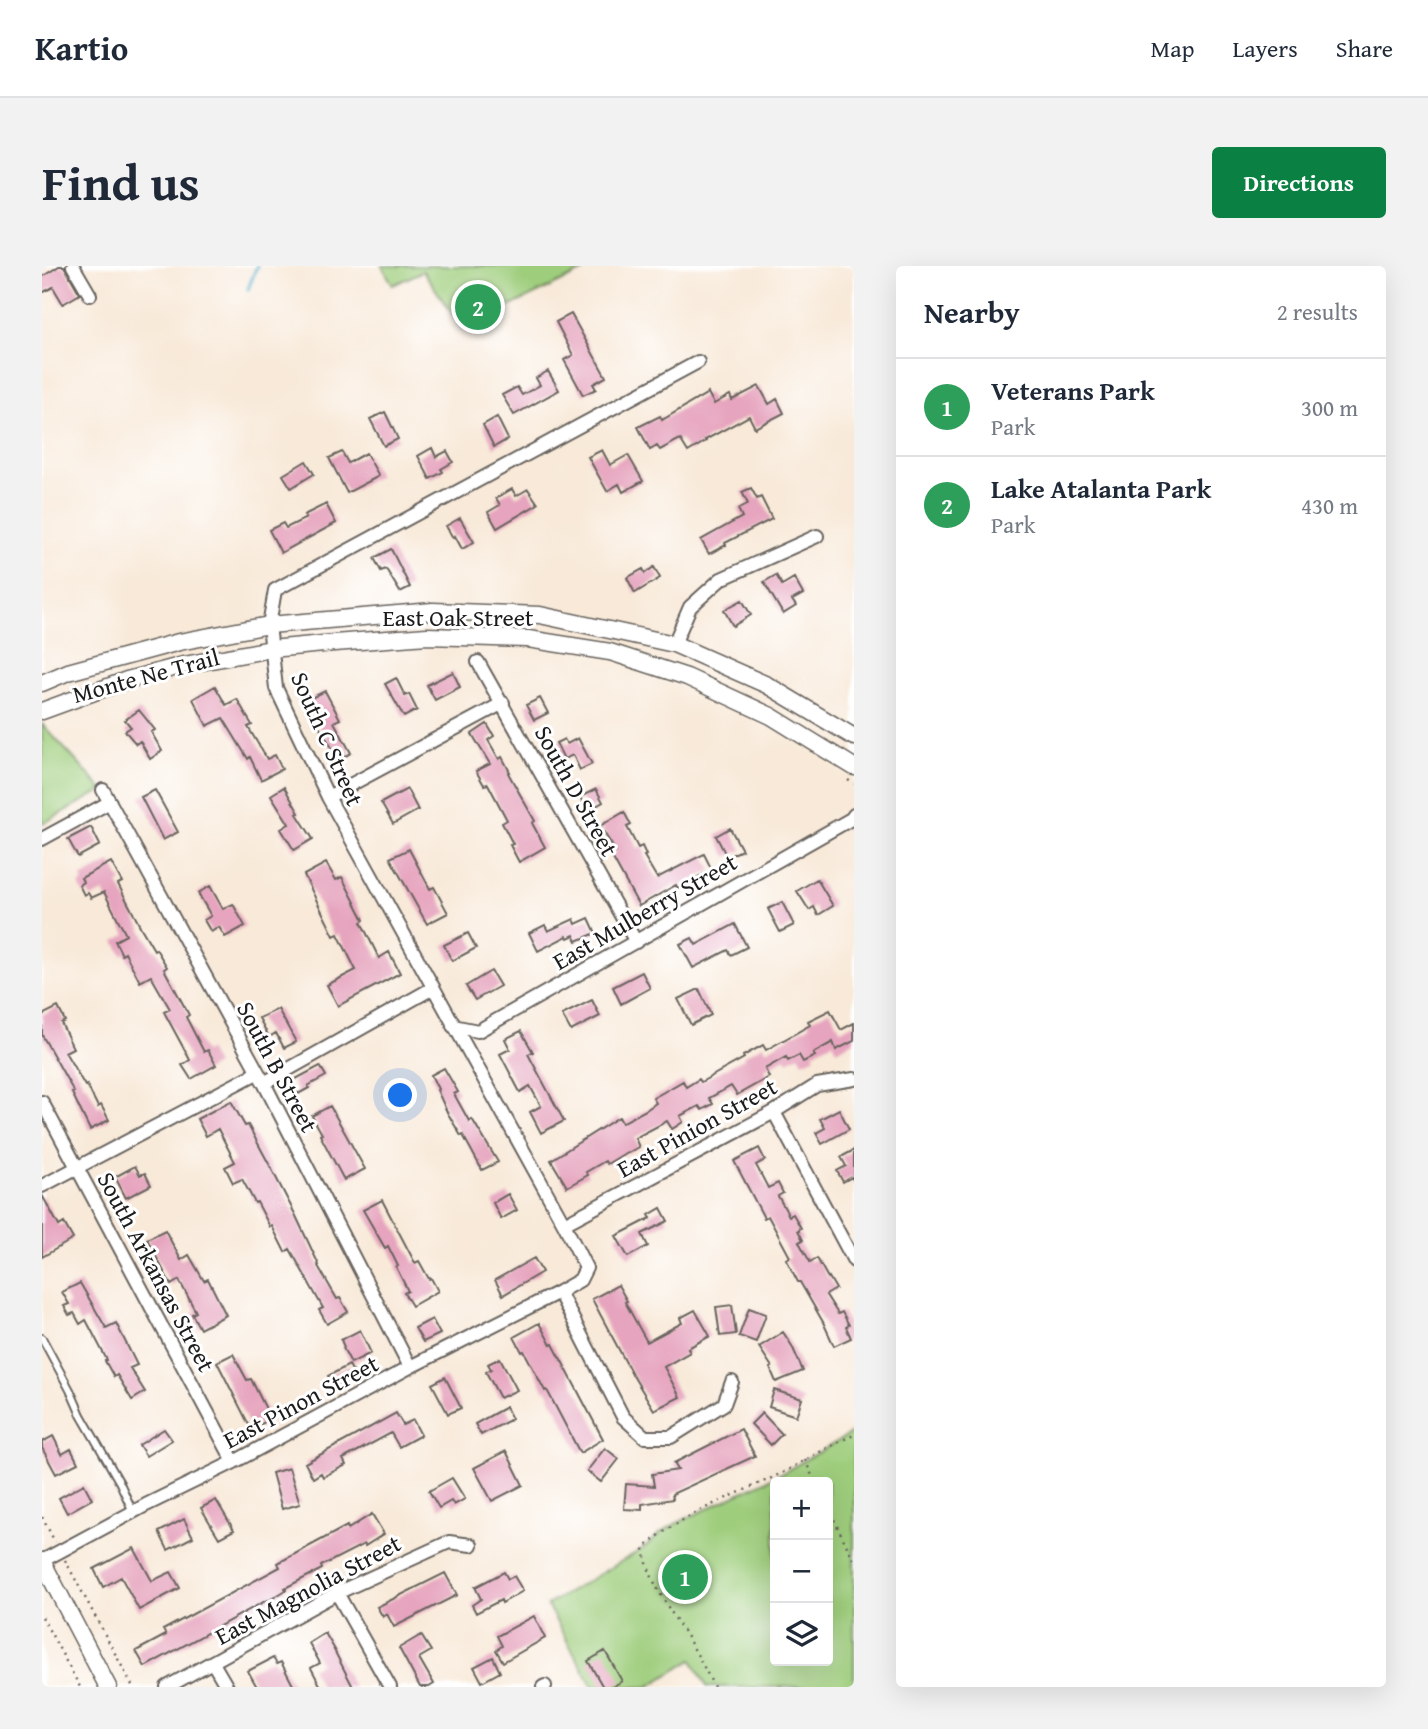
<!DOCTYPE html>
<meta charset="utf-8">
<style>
body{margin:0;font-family:"Gentium Book Plus",serif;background:#f2f2f3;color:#1f2937}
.controls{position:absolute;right:21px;bottom:21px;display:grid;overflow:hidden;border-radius:7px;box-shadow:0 7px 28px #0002}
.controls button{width:63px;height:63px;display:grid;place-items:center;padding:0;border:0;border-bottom:2px solid #e0e1e3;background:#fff;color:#1f2937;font:35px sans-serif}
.you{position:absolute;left:359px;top:830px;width:24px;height:24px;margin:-18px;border:5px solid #fff;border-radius:50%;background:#1a73e8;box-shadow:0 0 0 10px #1a73e833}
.badge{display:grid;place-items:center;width:46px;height:46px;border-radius:50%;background:#0b8043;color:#fff;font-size:23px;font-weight:700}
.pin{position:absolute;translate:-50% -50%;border:4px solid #fff;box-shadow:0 2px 7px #0006}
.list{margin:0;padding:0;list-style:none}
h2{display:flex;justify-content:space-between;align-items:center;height:91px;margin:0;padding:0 28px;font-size:30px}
h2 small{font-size:23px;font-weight:400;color:#747a83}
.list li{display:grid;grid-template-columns:46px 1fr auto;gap:21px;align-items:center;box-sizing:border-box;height:98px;padding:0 28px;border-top:2px solid #e0e1e3}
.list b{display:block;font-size:26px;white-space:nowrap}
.list p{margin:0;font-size:23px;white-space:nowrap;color:#747a83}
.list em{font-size:23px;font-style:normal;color:#747a83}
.icon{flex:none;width:38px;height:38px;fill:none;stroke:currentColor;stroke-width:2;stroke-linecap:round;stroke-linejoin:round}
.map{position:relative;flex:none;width:812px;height:1421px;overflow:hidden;border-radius:7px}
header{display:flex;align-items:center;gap:42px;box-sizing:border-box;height:98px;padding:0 35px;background:#fff;border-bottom:2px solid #e0e1e3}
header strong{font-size:33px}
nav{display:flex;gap:38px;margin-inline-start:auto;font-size:24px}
.intro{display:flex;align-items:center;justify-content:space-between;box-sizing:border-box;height:168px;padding:0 42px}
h1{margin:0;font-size:49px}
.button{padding:18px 32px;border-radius:7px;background:#0b8043;color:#fff;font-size:24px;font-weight:700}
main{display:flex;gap:42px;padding:0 42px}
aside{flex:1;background:#fff;border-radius:7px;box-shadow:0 7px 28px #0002}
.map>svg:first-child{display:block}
</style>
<header>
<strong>Kartio</strong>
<nav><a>Map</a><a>Layers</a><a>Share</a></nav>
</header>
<div class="intro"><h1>Find us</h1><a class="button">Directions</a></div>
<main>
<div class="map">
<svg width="812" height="1421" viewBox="0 0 812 1421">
<rect width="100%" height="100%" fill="#fff"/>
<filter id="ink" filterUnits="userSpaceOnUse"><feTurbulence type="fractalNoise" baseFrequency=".0143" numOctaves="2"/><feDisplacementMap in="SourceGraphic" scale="14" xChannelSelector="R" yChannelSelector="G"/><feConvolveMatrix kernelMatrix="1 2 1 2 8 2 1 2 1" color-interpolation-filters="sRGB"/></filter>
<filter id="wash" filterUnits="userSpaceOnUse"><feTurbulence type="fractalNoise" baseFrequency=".00686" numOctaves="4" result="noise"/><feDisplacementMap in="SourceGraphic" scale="28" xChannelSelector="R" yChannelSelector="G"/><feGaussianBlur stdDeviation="1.57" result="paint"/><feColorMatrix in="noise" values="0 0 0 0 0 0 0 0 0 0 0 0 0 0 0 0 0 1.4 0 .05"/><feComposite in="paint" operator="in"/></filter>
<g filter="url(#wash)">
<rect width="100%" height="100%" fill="#f8e9d8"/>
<!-- green -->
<path fill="#9ecd7b" stroke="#5d744c" stroke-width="2" fill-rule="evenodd" d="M340 0H552L421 63 381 5 351 19Z
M0 458 61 524 0 558Z
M812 1166V1421H665L650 1394 606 1421H551L505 1339 602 1282 616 1269 633 1258 742 1206ZM733 1216H786V1395H733Z"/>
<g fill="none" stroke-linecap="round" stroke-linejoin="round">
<!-- stream -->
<path stroke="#4aabc9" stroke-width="3.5" d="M206 23 215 0"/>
</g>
<g id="blocks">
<!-- building -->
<path fill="#e6a4be" d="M17 0H22L38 28 21 38 11 21 0 27V11Z
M529 48 564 111 551 118 554 123 541 129 522 94 531 89 514 56Z
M506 105 517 124 472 149 460 129 475 121 480 129 498 119 494 112Z
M717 120 727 138 735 133 742 147 713 162 707 150 663 174 664 175 646 186 638 173 618 184 615 180 608 184 596 161 618 150 620 154 666 127 672 138 688 129 690 134Z
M343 146 356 173 342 180 328 153Z
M455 151 466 173 452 181 441 159Z
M390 182 394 191 405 185 411 196 399 203 401 206 388 213 376 190Z
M560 184 568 199 586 189 601 215 581 226 577 218 565 225 546 191Z
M300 186 306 197 324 187 337 210 305 227 287 192Z
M264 195 272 208 249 222 241 209Z
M709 222 715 233 719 231 730 253 683 277 684 279 667 288 659 274 700 251 696 243 706 238 700 226Z
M470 223 474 230 486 223 496 238 455 262 446 246 458 239 454 232Z
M284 238 294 257 239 287 227 264 241 257 244 262 264 252 262 249Z
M418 252 432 276 420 283 413 270 411 272 404 260Z
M349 283 368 321 358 326 344 303 339 305 332 292Z
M612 301 618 312 593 327 585 312 601 303 603 307Z
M734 309 740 319 752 312 761 328 750 334 754 340 741 348 722 316Z
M700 334 709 349 691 360 682 344Z
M411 406 418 421 393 434 385 419Z
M354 412 363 430 367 428 375 444 362 451 343 418Z
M173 420 184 439 195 433 210 459 206 461 225 493 233 489 240 503 219 514 208 491 206 493 181 452 165 460 151 433Z
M283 425 298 453 292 456 309 487 297 494 272 451 275 449 267 433Z
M498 432 506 447 492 454 484 439Z
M97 444 113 464 109 466 120 485 108 493 98 475 94 478 83 465 89 461 83 454Z
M445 458 452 470 446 474 457 493 460 491 468 506 466 507 493 555 490 557 503 581 477 596 468 579 471 578 460 557 465 554 446 518 442 519 434 505 448 498 430 468Z
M536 472 550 498 538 504 531 489 522 493 514 477 522 473 525 478Z
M242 521 257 547 255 548 271 573 252 584 239 563 247 558 229 529Z
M365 523 376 544 351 558 339 537Z
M554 523 561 536 545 545 538 531Z
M113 524 136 566 121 574 99 531Z
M582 546 589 559 585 561 596 582 600 580 604 589 602 590 615 612 662 588 670 604 635 622 634 619 597 640 569 589 574 586 558 560Z
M49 561 58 579 36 591 26 573Z
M688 562 700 584 685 591 674 570Z
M367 583 388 623 392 621 406 647 385 658 348 592Z
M69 596 80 616 76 618 99 662 112 684 114 683 125 701 122 703 147 749 144 751 162 786 166 784 174 799 149 813 140 799 148 794 122 746 128 743 109 710 98 716 83 687 80 689 73 675 84 669 62 626 49 632 46 627 42 629 37 619 41 616 39 612Z
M284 597 294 614 300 611 322 654 319 656 337 692 347 686 358 707 296 740 285 719 314 704 296 668 292 670 262 609Z
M775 613 791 640 776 649 772 641 767 644 755 625Z
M168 620 181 643 191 638 203 660 183 671 177 661 169 666 162 654 169 650 156 627Z
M740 636 752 659 738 666 726 643Z
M547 652 554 667 535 675 532 669 526 672 525 670 496 685 487 667 503 659 506 665 532 653 534 658Z
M693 658 705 681 689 689 686 684 651 702 638 678 650 672 654 679Z
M426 667 434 682 410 695 402 679Z
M449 705 458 720 433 734 424 720Z
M600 706 608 722 579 738 571 721Z
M657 723 669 749 649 759 636 733Z
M550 734 558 750 529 765 520 749Z
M16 741 23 755 19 757 31 782 23 786 43 820 45 819 56 841 59 839 67 854 48 864 30 827 32 826 0 769V749Z
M236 743 254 776 242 782 234 767 227 771 217 752Z
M788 744 799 764 812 757V775L794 784 791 776 771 787 773 790 761 796 757 789 746 795 744 791 723 803 727 811 695 829 689 820 667 832 671 838 660 844 657 840 638 850 641 856 630 863 625 855 593 872 597 881 586 887 585 886 565 898 563 895 544 906 546 909 525 921 509 894 577 851 580 857 604 844 614 837 611 832 620 827 641 815 644 821 657 813 659 816 702 792 701 790 721 779 724 784 768 759 766 755Z
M479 765 491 786 486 788 522 855 499 867 488 846 499 840 488 820 478 826 458 788 468 783 463 773Z
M278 800 284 810 266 820 267 822 256 828 250 815Z
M402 802 416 826 412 828 427 855 430 853 456 896 440 904 421 869 419 870 405 846 395 824 396 823 389 809Z
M189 835 203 860 206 859 227 898 253 948 277 999 276 1000 295 1033 298 1032 306 1046 285 1058 277 1044 281 1042 248 983 243 986 230 960 228 961 215 936 213 937 200 913 191 917 183 901 193 896 176 863 164 870 155 853Z
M288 840 323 903 302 914 278 869 280 868 270 850Z
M797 843 807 863 780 878 774 867 783 862 778 853Z
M717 882 723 894 714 899 726 922 736 917 741 927 736 930 747 950 751 948 759 962 756 964 761 974 757 976 768 996 775 992 786 1012 787 1011 794 1023 784 1029 796 1048 800 1046 807 1059 804 1061 809 1072 792 1080 781 1056 758 1016H756L744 993 748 991 726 950 722 952 692 895Z
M812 884V916L810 911 801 916 795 905 804 900 799 891Z
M93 900 98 909 103 907 109 919 84 932 73 911Z
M466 928 475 944 459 953 451 937Z
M0 929 17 960 22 957 31 973 0 991Z
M340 934 373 997 377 995 387 1013 389 1012 396 1025 370 1040 362 1027 366 1025 354 1001 356 1000 346 980 343 982 321 944Z
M619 942 626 955 600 968 606 980 586 991 574 970 609 952 607 949Z
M123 964 139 994 147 989 162 1015 166 1013 184 1049 158 1063 150 1048 154 1046 137 1014 129 1019 105 973Z
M492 992 500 1006 461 1029 453 1014Z
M38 1017 64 1062 74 1057 95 1099 88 1102 103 1126 90 1134 75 1109 72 1111 63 1095 65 1094 44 1054 38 1058 32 1047 27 1049 22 1040 27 1038 20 1026Z
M576 1019 585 1035 583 1036 605 1076 640 1057 638 1052 653 1044 668 1070 646 1082 648 1086 622 1101 638 1131 612 1144 590 1108 550 1033Z
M690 1039 694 1068 678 1070 674 1041Z
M707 1042 724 1048 714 1076 697 1070Z
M390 1053 398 1068 381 1076 373 1062Z
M497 1057 509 1079 511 1078 561 1173 538 1187 505 1124 503 1125 482 1085 480 1086 472 1071Z
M318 1064 329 1087 309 1097 301 1082 302 1081 299 1074Z
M741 1066 750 1080 761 1105 734 1116 728 1102 730 1101 717 1081Z
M191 1088 205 1114 209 1113 229 1153 209 1163 175 1096Z
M458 1092 475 1124 458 1132 444 1106 449 1103 446 1098Z
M307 1099 314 1111 292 1122 286 1110Z
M403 1111 419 1142 406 1148 390 1118Z
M732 1124 760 1133 754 1150 727 1141Z
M464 1141 470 1153 439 1169 433 1158Z
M354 1147 361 1159 371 1154 379 1169 357 1181 349 1167 301 1193 304 1199 281 1211 279 1207 271 1212 263 1197Z
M720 1147 740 1168 729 1179 709 1158Z
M122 1163 130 1174 104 1190 97 1179Z
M699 1163 713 1190 630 1228 631 1233 600 1238V1244L582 1243 584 1218 612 1220 610 1208 636 1204 632 1197Z
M11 1170 20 1188 29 1183 36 1197 14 1208 0 1182V1176Z
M563 1182 577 1193 559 1216 545 1205Z
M464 1185 481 1219 450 1235 432 1202Z
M247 1202 258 1238 240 1243 230 1207Z
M410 1212 423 1233 412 1239 409 1235 397 1242 387 1225Z
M42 1218 50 1233 25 1247 17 1232Z
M174 1234 192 1264 177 1272 159 1242Z
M330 1248 342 1268 323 1280 322 1278 279 1300 280 1303 243 1322 244 1324 226 1335 225 1334 103 1401 94 1385 124 1369 121 1364 238 1301 236 1297 305 1260 306 1263Z
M142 1253 151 1271 126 1284 117 1266Z
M92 1282 110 1315 129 1306 138 1322 97 1344 79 1311 61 1321 52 1303Z
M462 1306 466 1313 472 1310 481 1325 460 1337 459 1334 434 1347 430 1339 439 1333 433 1321Z
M403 1307 415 1329 352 1361 345 1348 341 1351 335 1341Z
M492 1350 503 1372 461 1396 454 1384 460 1380 455 1370Z
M283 1367 293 1384H292L311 1421H279L269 1402 278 1397 267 1377Z
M379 1369 389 1385 377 1392 392 1418 387 1421H378L357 1382Z
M563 1385 580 1415 570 1421H561L546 1395Z
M451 1391 458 1406 440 1416 432 1401Z
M231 1392 235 1398 239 1396 252 1421H215L206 1405Z"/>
</g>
</g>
<g filter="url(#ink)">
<use href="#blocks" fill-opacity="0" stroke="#69645e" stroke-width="2"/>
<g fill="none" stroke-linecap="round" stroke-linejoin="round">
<!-- service casing -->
<g stroke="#69645e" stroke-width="10">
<path id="service" d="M0 1072 28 1124 39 1149 78 1217 91 1246"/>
</g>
<!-- minor casing -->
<g stroke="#69645e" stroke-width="16">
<path id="minor" d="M31 0 48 29
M632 378 648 341 679 313 775 270
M436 396 594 676
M61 524 222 817 368 1101
M286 531 461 437
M0 573 68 536
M411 760 436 765 809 553 812 549
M222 817 391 722
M0 836 192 1196
M732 846 812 995
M0 920 215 807
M522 958 732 846 775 819 812 813
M517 1026 581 1151 603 1171H629L682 1138 690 1116
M0 1295 104 1239 192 1196 368 1101 517 1026 538 1014 544 1002 522 958 286 531 234 422 227 359 233 324 656 96
M295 1327 348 1421
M171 1397 185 1421
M125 1421 295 1327 407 1276 429 1279
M501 1421 503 1420"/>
</g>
<!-- tertiary casing -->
<g stroke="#69645e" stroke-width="19">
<path id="tertiary" d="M0 417 26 406 137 376 227 359 391 345 498 349 632 378 725 419 812 471
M0 445 85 414 142 399 229 383 292 377 385 370 486 373 568 386 645 411 729 450 812 501
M0 1295 66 1421"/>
</g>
<!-- path -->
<path stroke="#69645e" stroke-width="2.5" stroke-dasharray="2 5" stroke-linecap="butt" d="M806 514 812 518
M763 1194 773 1216
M786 1241 812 1295
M0 1251 13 1276
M23 1294 91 1421
M0 1351 38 1421
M672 1421C664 1405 656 1389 646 1373 629 1344 606 1316 602 1282 638 1248 695 1229 740 1207 764 1194 787 1180 812 1169"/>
<!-- service -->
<use href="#service" stroke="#fff" stroke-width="6"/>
<!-- minor -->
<use href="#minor" stroke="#fff" stroke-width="12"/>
<!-- tertiary -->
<use href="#tertiary" stroke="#fff" stroke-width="16"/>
</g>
</g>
<g text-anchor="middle" stroke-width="6" stroke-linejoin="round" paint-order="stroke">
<!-- street labels -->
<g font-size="24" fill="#1c1c1c" stroke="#fff">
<text x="416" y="360">East Oak Street</text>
<text transform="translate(104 410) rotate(-15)" y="8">Monte Ne Trail</text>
<text transform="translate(285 473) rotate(66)" y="8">South C Street</text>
<text transform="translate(534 525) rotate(61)" y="8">South D Street</text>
<text transform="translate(603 646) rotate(-30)" y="8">East Mulberry Street</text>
<text transform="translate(235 801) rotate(62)" y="8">South B Street</text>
<text transform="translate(655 862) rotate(-29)" y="8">East Pinion Street</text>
<text transform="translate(114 1006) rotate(62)" y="8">South Arkansas Street</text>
<text transform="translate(259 1136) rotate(-28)" y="8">East Pinon Street</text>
<text transform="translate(266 1324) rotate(-28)" y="8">East Magnolia Street</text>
</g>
</g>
</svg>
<div class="controls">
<button>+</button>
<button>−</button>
<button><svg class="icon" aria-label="layers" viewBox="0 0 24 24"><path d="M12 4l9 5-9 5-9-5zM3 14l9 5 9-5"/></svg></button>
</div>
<div class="you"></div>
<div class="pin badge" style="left:643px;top:1311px;background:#2e9e5b">1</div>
<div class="pin badge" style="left:436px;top:41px;background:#2e9e5b">2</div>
</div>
<aside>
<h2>Nearby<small>2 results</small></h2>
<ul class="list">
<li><span class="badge" style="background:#2e9e5b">1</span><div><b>Veterans Park</b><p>Park</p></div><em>300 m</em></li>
<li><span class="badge" style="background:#2e9e5b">2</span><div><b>Lake Atalanta Park</b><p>Park</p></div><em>430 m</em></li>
</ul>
</aside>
</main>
